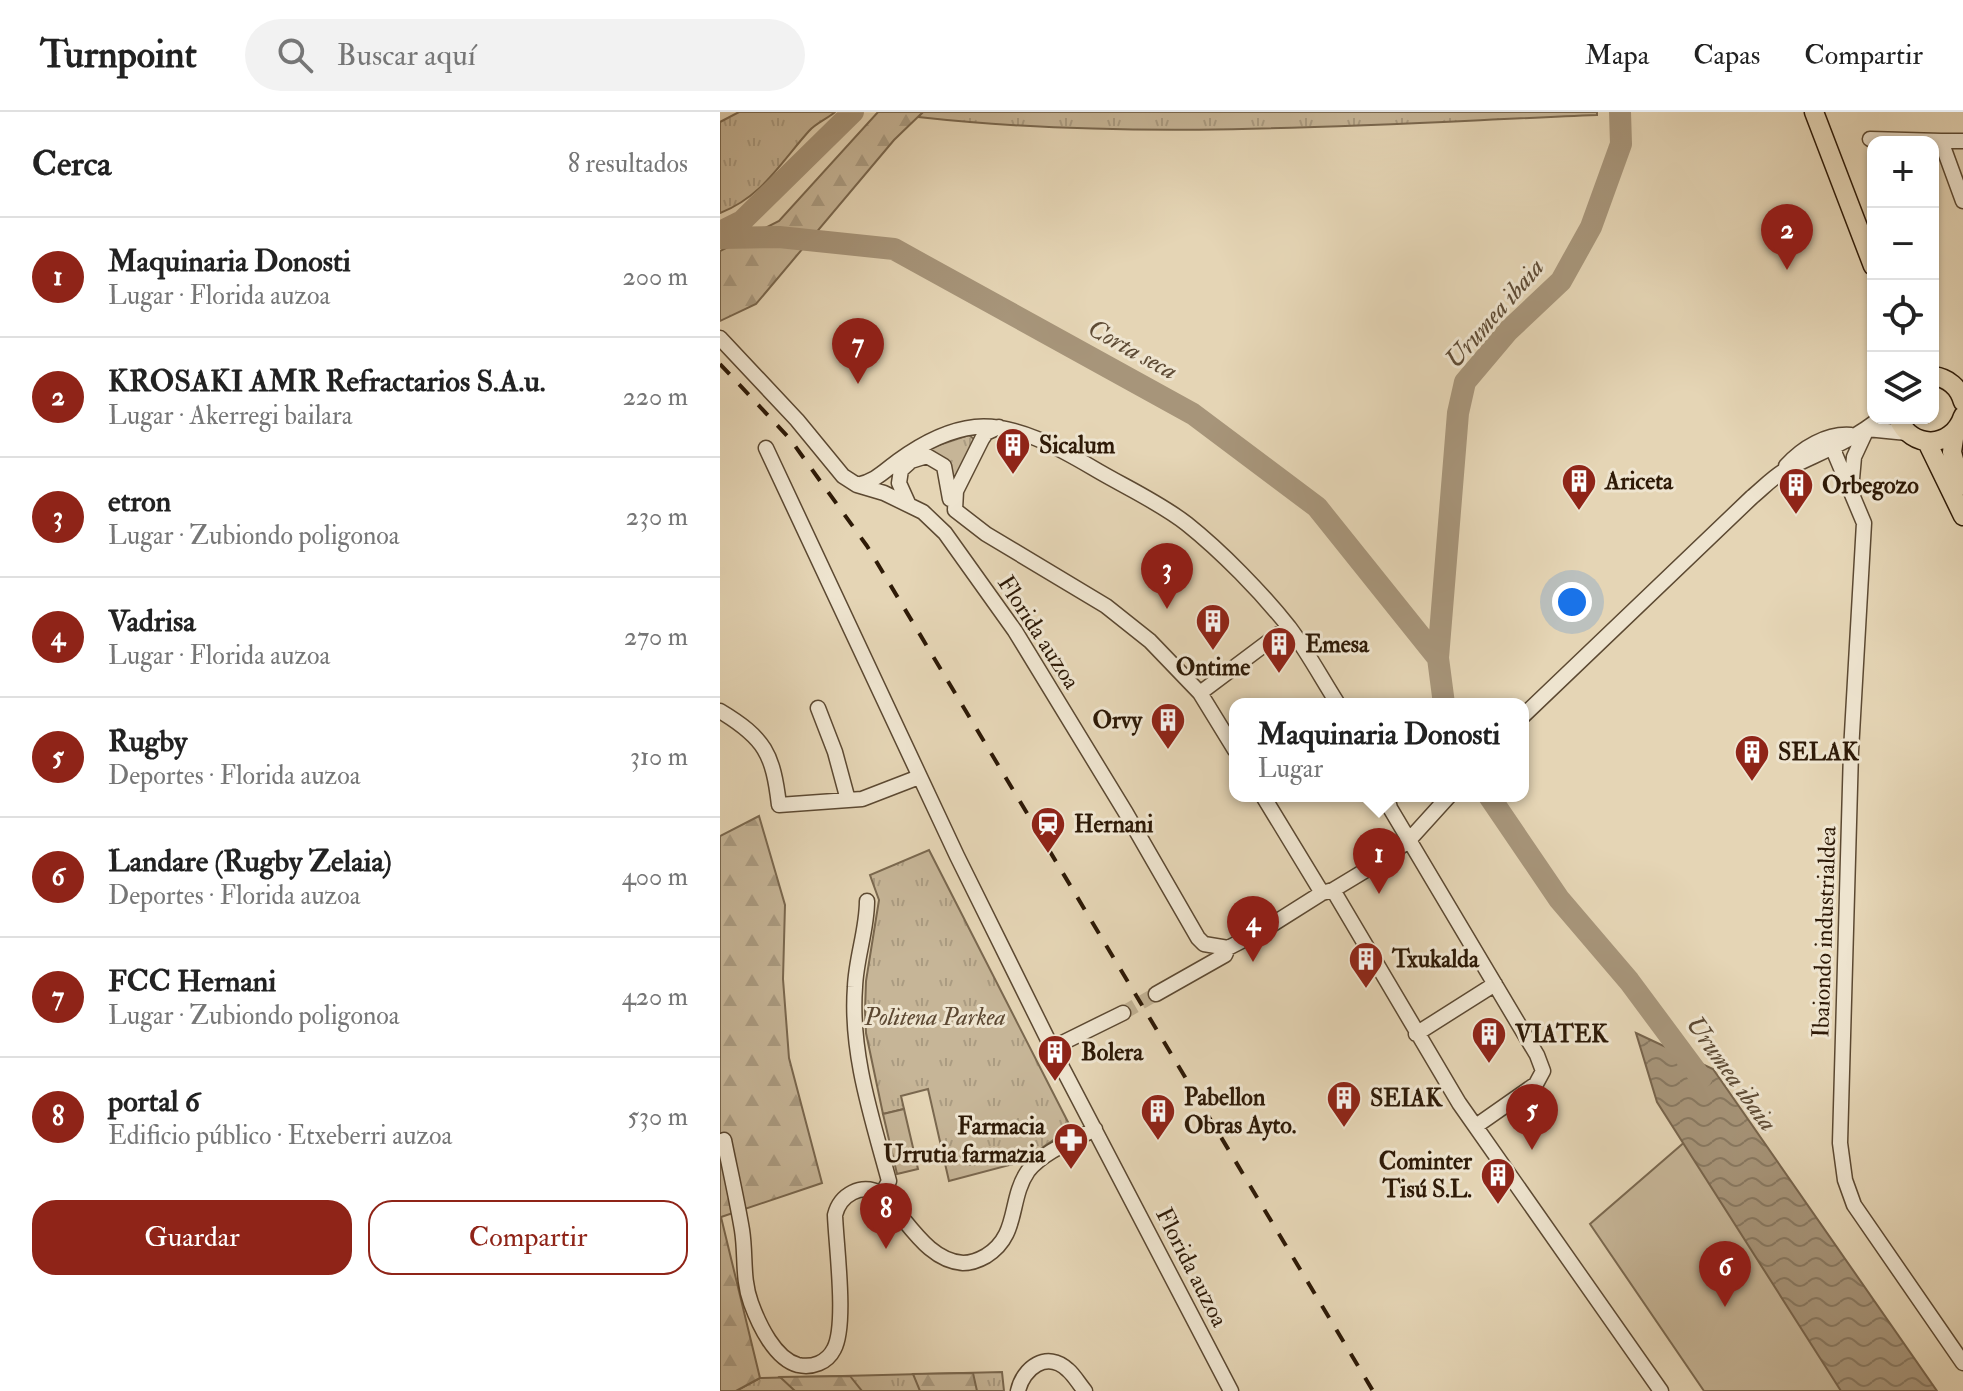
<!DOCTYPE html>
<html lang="es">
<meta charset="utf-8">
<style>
body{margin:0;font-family:"IM FELL Double Pica",serif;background:#f2f2f2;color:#222}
.controls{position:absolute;right:24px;top:24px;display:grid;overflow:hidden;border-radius:16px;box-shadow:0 2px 6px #0004}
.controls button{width:72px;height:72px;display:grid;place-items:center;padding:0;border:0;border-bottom:2px solid #e0e0e0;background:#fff;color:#222;font:40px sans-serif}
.you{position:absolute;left:852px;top:490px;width:28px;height:28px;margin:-20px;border:6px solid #fff;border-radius:50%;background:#1a73e8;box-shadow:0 0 0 12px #1a73e833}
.badge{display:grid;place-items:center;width:52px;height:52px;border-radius:50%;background:#8f2418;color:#fff;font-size:26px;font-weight:700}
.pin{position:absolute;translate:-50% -66px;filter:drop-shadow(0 2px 4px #0008)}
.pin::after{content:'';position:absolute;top:42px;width:28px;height:24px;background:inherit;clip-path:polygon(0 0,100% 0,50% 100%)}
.popup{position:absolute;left:509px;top:586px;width:300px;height:104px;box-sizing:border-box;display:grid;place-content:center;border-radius:16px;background:#fff;filter:drop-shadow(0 2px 6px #0005);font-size:26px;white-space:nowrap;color:#767676}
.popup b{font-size:30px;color:#222}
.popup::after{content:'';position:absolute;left:50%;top:100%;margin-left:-16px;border:16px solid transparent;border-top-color:#fff}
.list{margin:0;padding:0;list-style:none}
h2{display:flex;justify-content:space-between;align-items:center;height:104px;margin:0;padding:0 32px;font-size:34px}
h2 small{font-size:26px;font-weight:400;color:#767676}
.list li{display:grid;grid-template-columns:52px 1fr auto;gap:24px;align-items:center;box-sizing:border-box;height:120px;padding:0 32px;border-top:2px solid #e0e0e0}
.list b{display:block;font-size:30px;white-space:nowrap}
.list p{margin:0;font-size:26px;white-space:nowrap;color:#767676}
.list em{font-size:26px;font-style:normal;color:#767676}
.actions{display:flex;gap:16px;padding:24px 32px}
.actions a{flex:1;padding:18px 0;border:2px solid #8f2418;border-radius:24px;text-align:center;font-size:28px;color:#8f2418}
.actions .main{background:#8f2418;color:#fff}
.icon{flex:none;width:44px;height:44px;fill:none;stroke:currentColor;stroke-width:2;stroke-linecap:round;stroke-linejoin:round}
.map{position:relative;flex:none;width:1243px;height:1279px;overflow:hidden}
header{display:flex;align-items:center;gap:48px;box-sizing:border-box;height:112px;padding:0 40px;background:#fff;border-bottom:2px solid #e0e0e0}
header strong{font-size:38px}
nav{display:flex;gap:44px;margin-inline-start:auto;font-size:28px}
.search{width:560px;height:72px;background:#f2f2f2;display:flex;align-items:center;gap:20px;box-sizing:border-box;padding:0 28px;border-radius:44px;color:#767676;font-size:30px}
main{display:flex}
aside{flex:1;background:#fff}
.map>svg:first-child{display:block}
</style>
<header>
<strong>Turnpoint</strong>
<div class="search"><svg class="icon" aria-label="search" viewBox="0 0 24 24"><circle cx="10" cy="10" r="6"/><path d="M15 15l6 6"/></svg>Buscar aquí</div>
<nav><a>Mapa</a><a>Capas</a><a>Compartir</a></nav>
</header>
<main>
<aside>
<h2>Cerca<small>8 resultados</small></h2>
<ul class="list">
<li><span class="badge">1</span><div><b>Maquinaria Donosti</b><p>Lugar · Florida auzoa</p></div><em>200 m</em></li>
<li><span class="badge">2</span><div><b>KROSAKI AMR Refractarios S.A.u.</b><p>Lugar · Akerregi bailara</p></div><em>220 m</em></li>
<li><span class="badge">3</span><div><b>etron</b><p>Lugar · Zubiondo poligonoa</p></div><em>230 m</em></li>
<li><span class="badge">4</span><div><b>Vadrisa</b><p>Lugar · Florida auzoa</p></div><em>270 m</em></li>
<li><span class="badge">5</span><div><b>Rugby</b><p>Deportes · Florida auzoa</p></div><em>310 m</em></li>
<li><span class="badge">6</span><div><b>Landare (Rugby Zelaia)</b><p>Deportes · Florida auzoa</p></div><em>400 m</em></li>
<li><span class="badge">7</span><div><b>FCC Hernani</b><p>Lugar · Zubiondo poligonoa</p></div><em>420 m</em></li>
<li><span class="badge">8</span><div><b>portal 6</b><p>Edificio público · Etxeberri auzoa</p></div><em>530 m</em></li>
</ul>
<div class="actions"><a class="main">Guardar</a><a>Compartir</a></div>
</aside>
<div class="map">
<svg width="1243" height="1279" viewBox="0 0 1243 1279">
<defs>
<pattern id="grass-tufts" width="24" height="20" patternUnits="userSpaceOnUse" patternTransform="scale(2)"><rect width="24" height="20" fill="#c6b597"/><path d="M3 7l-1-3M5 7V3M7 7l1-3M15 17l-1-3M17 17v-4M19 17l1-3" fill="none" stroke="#aa9b81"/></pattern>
<pattern id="forest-firs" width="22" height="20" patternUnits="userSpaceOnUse" patternTransform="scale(2)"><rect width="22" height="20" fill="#c6b597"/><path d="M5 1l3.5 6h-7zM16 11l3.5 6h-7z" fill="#aa9b81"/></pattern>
<pattern id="water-waves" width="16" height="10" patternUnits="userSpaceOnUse" patternTransform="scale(2)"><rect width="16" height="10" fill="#a7957a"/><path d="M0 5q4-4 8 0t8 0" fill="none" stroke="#887962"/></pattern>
</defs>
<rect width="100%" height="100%" fill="#e5d5b5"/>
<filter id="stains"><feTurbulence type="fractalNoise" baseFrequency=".0025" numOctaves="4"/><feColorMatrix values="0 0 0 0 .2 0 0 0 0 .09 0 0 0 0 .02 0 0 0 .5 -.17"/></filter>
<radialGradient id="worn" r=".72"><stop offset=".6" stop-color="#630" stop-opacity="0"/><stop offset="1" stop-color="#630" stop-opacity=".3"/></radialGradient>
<!-- grass -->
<path fill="url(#grass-tufts)" stroke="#7a684f" stroke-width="2" d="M19 0H115C107 7 96 11 89 19 61 50 42 85 0 101V10Z
M203 0H877V3C651 12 423 30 198 5Z
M249 323 255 328 234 367C228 348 221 341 201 339Z
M209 738 351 1016 301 1050 229 1069 208 977 181 984 184 997 163 1002 146 921 145 899 146 869 159 788 150 763Z
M282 1260 284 1279H16L40 1266Z"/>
<!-- forest -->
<path fill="url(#forest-firs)" stroke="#7a684f" stroke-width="2" d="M158 0H203L174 28 36 192 0 209V139L59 109Z
M39 704 65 793 63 867 69 946 102 1071 1 1105 40 1266 16 1279H0V724Z
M253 1261 257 1279H200L193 1262Z
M130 1264 142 1279H75L60 1265Z"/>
<!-- garden -->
<path fill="#c6b597" stroke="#7a684f" stroke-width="2" d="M184 997 198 1057 177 1062 163 1002Z
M967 1028 1141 1279H984L870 1112Z"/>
<!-- water -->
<path fill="url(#water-waves)" stroke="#77644c" stroke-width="2" d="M916 921 993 957 1217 1279H1121L937 990Z"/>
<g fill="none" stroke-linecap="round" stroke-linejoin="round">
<!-- river -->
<path stroke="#a7957a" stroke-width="22" d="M0 120 22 109 133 0
M0 126 59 125 174 137 473 302 597 395 718 546
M724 592 718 546 738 301 745 270 788 219 841 169 871 115 901 32 900 0
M769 684 839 787 909 869 981 966"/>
<!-- minor-tunnel -->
<path stroke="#c0b092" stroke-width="14" stroke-dasharray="14 7" stroke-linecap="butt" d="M403 901 436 882"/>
<!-- minor casing -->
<g stroke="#5c4932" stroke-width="17">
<path id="minor" d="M1150 27 1221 29
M1243 29H1221L1243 89
M0 226 77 308 123 364 137 373 164 381 203 400 225 421 295 519 406 701 478 826 484 832 508 836 545 817 602 781 613 778 666 746 690 727 729 684
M279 315 266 321 262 327 236 379 235 398 266 422 386 494 430 529 480 581 515 638
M1147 317 1187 321
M1115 335V342L1144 411 1131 639 1120 1031 1125 1068 1134 1093 1243 1251
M46 336 237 744 332 936 511 1279
M1066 354C1082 336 1107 321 1131 323
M137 373C156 369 164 359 178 349 200 333 227 318 255 315 295 311 339 336 373 356 403 374 439 390 467 412 502 440 541 480 569 515 587 539 602 567 618 592
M1131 378 1134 345 1147 317
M188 391 179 371 181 358 191 349 207 344 224 354 230 387
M480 581 568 515
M98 596 115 640 128 688
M0 599C45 626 53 642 59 693L142 687 199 665
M803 604 1032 385C1043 376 1054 364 1067 357 1098 341 1133 329 1160 306
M543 684 602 781
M667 684 670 696 817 943 823 959 816 972 756 1014
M613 778 739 991 941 1279
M147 789C147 818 136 846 135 875 130 941 152 1006 169 1069L162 1082
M436 882 505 843 508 836
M696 922 775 872
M332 936 403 901
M4 1028C10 1058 17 1088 22 1118 26 1143 22 1167 31 1191 39 1213 55 1247 78 1253 92 1256 107 1251 114 1237 127 1213 116 1133 115 1103 120 1083 141 1070 162 1082 166 1085 171 1092 174 1096 193 1118 212 1149 243 1151 251 1151 259 1148 266 1144 300 1123 288 1088 308 1059 323 1040 354 1028 375 1017
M298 1279C303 1256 327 1238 348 1258 354 1263 359 1272 365 1279"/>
</g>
<!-- major casing -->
<g stroke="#2e1a07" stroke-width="21">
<path id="major" d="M1094 0 1153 154
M1213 264C1228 266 1239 275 1243 290
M1178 306C1191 338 1232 337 1243 304
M1235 320 1232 340 1241 374
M1207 330 1243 404"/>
</g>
<!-- minor -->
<use href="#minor" stroke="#eee4cf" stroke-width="14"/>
<!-- major -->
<use href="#major" stroke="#e5d5b5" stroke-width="18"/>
<!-- rail -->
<path stroke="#2e1a07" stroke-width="4" stroke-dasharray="14 14" stroke-linecap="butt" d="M0 252 70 327 147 434 653 1279"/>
</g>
<!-- icons -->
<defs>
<g id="building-pin" transform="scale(1.8)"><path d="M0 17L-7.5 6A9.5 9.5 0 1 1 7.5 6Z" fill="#8f2418" stroke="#eee4cf"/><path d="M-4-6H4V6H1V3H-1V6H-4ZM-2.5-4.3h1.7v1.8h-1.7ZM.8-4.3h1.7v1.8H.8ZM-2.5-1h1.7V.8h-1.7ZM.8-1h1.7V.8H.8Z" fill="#fff"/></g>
<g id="station-pin" transform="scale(1.8)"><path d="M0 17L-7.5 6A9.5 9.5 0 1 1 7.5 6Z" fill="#8f2418" stroke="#eee4cf"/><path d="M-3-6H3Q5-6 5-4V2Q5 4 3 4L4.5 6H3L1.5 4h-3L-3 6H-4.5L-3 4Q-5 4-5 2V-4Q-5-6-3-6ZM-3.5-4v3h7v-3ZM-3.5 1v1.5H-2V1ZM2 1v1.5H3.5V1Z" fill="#fff"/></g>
<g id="pharmacy-pin" transform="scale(1.8)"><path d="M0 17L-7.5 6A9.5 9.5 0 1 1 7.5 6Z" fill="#8f2418" stroke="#eee4cf"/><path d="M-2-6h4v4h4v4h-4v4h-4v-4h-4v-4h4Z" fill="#fff"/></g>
</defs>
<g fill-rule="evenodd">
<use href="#building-pin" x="293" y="333"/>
<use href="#building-pin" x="859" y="369"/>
<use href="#building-pin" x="1076" y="373"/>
<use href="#building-pin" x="493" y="509"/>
<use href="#building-pin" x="559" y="532"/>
<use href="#building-pin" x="448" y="608"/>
<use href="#building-pin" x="1032" y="640"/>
<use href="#station-pin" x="328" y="712"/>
<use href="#building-pin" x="646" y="847"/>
<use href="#building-pin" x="769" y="922"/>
<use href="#building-pin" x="335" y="940"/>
<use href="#building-pin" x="624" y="986"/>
<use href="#building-pin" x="438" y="999"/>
<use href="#pharmacy-pin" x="351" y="1028"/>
<use href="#building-pin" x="778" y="1063"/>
</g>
<g text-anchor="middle" stroke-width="6" stroke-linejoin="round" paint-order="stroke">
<!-- poi labels -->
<g font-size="24" font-weight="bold" fill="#2e1a07" stroke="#eee4cf" text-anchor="start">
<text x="319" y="341">Sicalum</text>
<text x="885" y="377">Ariceta</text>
<text x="1102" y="381">Orbegozo</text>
<text x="585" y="540">Emesa</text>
<text x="493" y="563" text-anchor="middle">Ontime</text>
<text x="422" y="616" text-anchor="end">Orvy</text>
<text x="1058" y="648">SELAK</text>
<text x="354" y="720">Hernani</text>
<text x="672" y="855">Txukalda</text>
<text x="795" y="930">VIATEK</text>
<text x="361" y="948">Bolera</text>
<text x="464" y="993">Pabellon<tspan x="464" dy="28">Obras Ayto.</tspan></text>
<text x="650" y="994">SEIAK</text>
<text x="325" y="1022" text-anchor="end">Farmacia<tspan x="325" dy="28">Urrutia farmazia</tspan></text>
<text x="752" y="1057" text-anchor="end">Cominter<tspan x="752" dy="28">Tisú S.L.</tspan></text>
</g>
<!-- street labels -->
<g font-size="24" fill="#2e1a07" stroke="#eee4cf">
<text transform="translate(319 520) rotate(57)" y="8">Florida auzoa</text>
<text transform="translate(1104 820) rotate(-88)" y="8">Ibaiondo industrialdea</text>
<text transform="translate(472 1155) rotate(63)" y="8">Florida auzoa</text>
</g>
<!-- park labels -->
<g font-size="24" font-style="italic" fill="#5c4832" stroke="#eee4cf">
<text x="215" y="913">Politena Parkea</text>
</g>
<!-- water labels -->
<g font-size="26" font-style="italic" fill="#5e4b35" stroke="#eee4cf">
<text transform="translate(774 201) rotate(-49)" y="9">Urumea ibaia</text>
<text transform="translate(413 237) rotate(29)" y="9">Corta seca</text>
<text transform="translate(1012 961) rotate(54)" y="9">Urumea ibaia</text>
</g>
</g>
<rect width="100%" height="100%" filter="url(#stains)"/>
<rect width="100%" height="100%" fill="url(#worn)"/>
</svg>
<div class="controls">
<button>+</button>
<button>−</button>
<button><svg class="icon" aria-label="locate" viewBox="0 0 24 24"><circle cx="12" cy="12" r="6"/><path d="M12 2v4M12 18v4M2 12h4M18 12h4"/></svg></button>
<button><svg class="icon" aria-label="layers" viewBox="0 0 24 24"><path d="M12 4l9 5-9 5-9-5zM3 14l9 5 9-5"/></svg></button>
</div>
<div class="you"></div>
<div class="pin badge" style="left:659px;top:782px">1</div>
<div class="popup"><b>Maquinaria Donosti</b>Lugar</div>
<div class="pin badge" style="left:1067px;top:158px">2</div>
<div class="pin badge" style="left:447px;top:497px">3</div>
<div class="pin badge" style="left:533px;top:850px">4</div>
<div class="pin badge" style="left:812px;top:1038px">5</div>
<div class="pin badge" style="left:1005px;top:1195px">6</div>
<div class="pin badge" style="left:138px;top:272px">7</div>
<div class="pin badge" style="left:166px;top:1137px">8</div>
</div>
</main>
